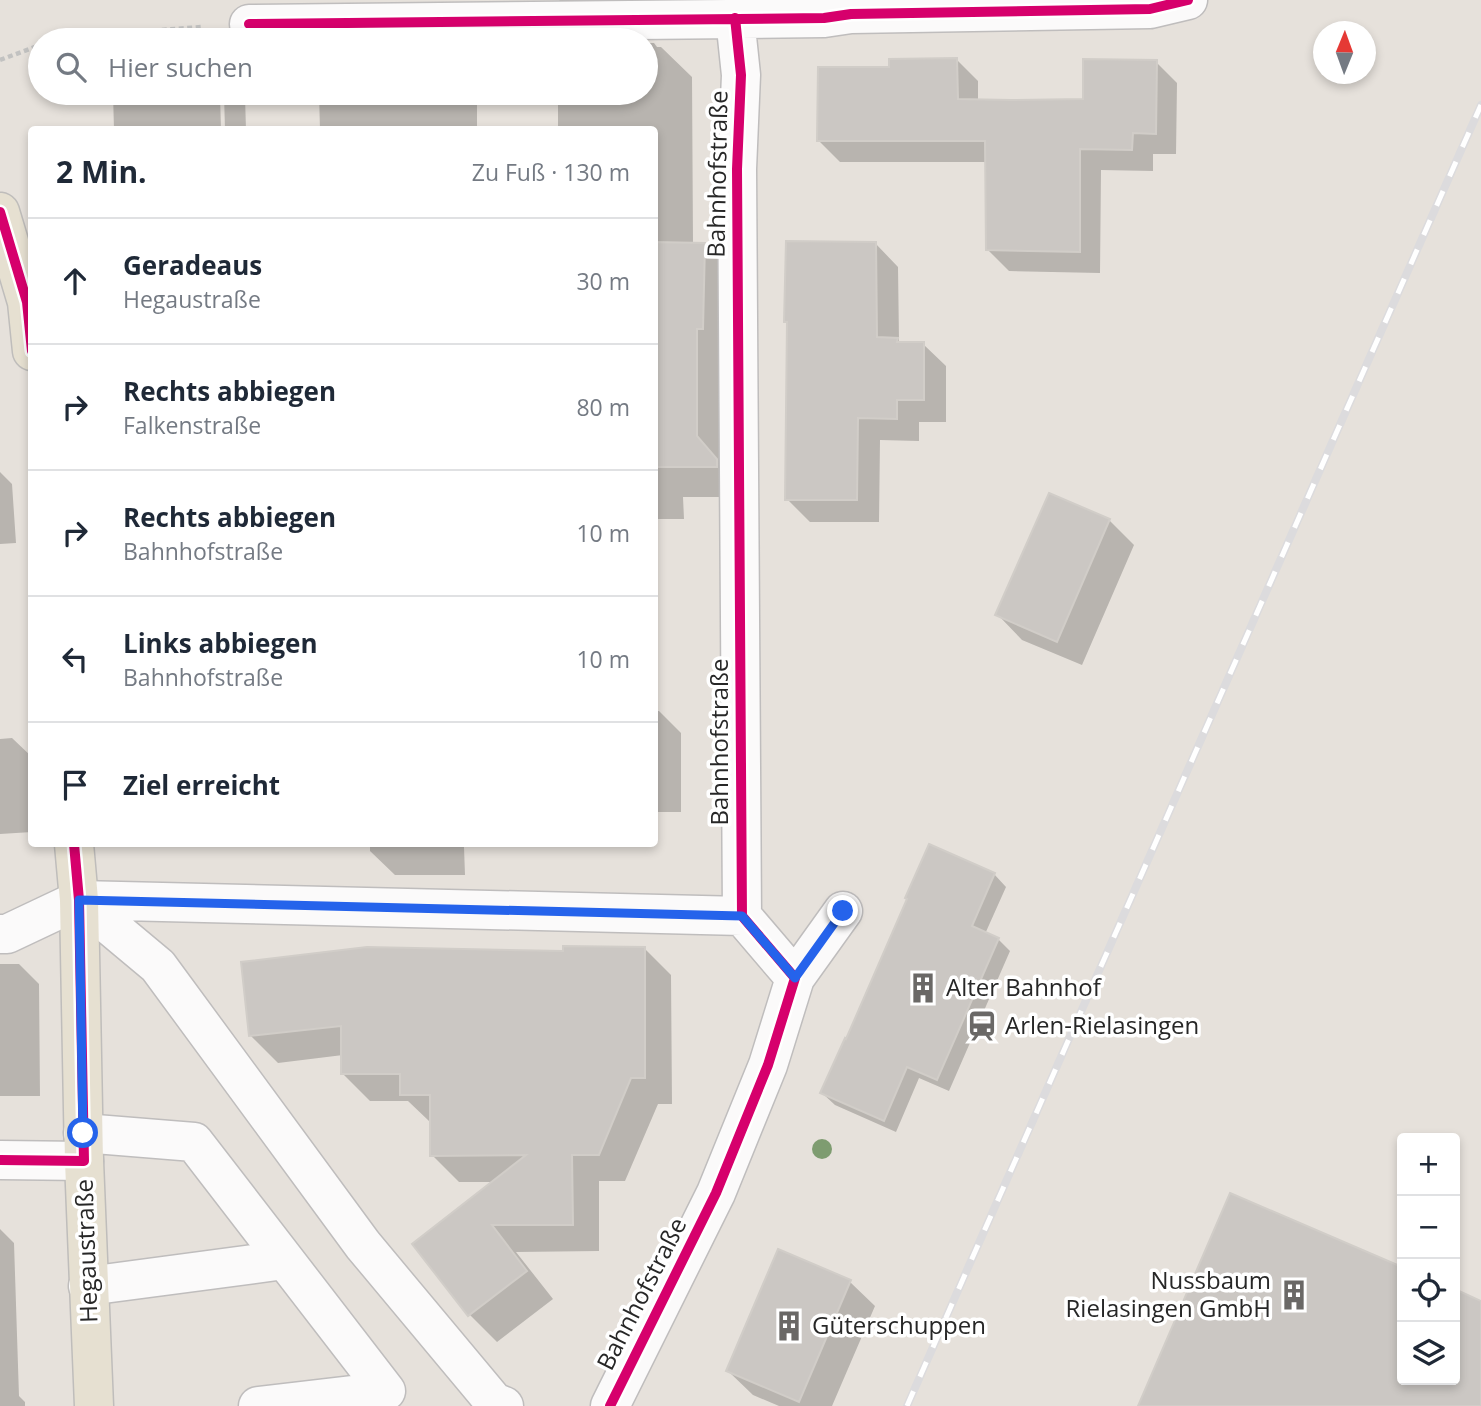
<!DOCTYPE html>
<html lang="de">
<meta charset="utf-8">
<style>
body{margin:0;font-family:"Open Sans",sans-serif;background:#f6f6f7;color:#1f2937}
.controls{position:absolute;right:21px;bottom:21px;display:grid;overflow:hidden;border-radius:7px;box-shadow:0 4px 10px #0003}
.controls button{width:63px;height:63px;display:grid;place-items:center;padding:0;border:0;border-bottom:2px solid #e0e1e3;background:#fff;color:#1f2937;font:35px sans-serif}
.compass{position:absolute;left:1313px;top:21px;width:63px;height:63px;border-radius:50%;background:#fff;box-shadow:0 4px 10px #0003;rotate:1deg}
.stop{position:absolute;width:21px;height:21px;margin:-16px;border:5px solid #2563eb;border-radius:50%;background:#fff}
.stop.end{background:#2563eb;border-color:#fff;box-shadow:0 2px 7px #0008}
.list{margin:0;padding:0;list-style:none}
h2{display:flex;justify-content:space-between;align-items:center;height:91px;margin:0;padding:0 28px;font-size:30px}
h2 small{font-size:23px;font-weight:400;color:#747a83}
.list li{display:grid;grid-template-columns:46px 1fr auto;gap:21px;align-items:center;box-sizing:border-box;height:126px;padding:0 28px;border-top:2px solid #e0e1e3}
.list b{display:block;font-size:26px;white-space:nowrap}
.list p{margin:0;font-size:23px;white-space:nowrap;color:#747a83}
.list em{font-size:23px;font-style:normal;color:#747a83}
.icon{flex:none;width:38px;height:38px;fill:none;stroke:currentColor;stroke-width:2;stroke-linecap:round;stroke-linejoin:round}
.map{position:relative;flex:none;width:1481px;height:1406px;overflow:hidden}
.search{position:absolute;background:#fff;box-shadow:0 4px 10px #0003;left:28px;top:28px;width:630px;height:77px;display:flex;align-items:center;gap:18px;box-sizing:border-box;padding:0 24px;border-radius:38px;color:#747a83;font-size:26px}
.panel{position:absolute;background:#fff;box-shadow:0 4px 10px #0003;left:28px;top:126px;width:630px;height:721px;border-radius:7px}
.map>svg:first-child{display:block}
</style>
<div class="map">
<svg width="1481" height="1406" viewBox="0 0 1481 1406">
<rect width="100%" height="100%" fill="#e6e1db"/>
<!-- shadow -->
<path fill="#0003" d="M559 0H679V22L582 23Z
M646 43H654L657 47H661L692 77 693 244 704 245 735 275 747 497H683L684 519H656V535L654 534V130H558V93H646Z
M957 60 978 81V101L1085 100 1156 62 1177 83 1176 154H1153V171L1101 170 1100 273 1009 271 988 250 987 162H840L818 140 890 69Z
M113 93H242L245 96 246 130H225L224 94H220L221 130H114Z
M319 93H477V130H320Z
M876 244 898 267 899 341 901 344H923L946 366V422H919V441L880 440 879 522H810L787 499 789 325 786 322Z
M0 472 12 484 16 543 0 544Z
M1109 520 1134 545 1082 665 1022 640 998 615Z
M654 711H659L681 733V812H654Z
M12 738 32 757V832L0 834V739Z
M370 844H477V847H464L465 875H395L370 851Z
M994 874 1006 887 985 934 998 939 1010 951 949 1091 919 1078 896 1132 835 1105 822 1093Z
M644 948 671 975 672 1104H658L625 1181H599V1251L516 1252 553 1299 497 1342 470 1315 415 1244 495 1182H459L432 1155V1121H429L408 1101H370L343 1074V1055L278 1063 251 1036 565 952Z
M0 964H19L39 984 40 1096H0Z
M1231 1195 1402 1269V1380H1455V1291L1481 1303V1406H1140Z
M0 1229 14 1243 19 1396 25 1402V1406H0Z
M850 1282 875 1306 832 1406H779L753 1395 728 1371Z"/>
<!-- building -->
<path fill="#cbc7c3" stroke="#d1cdc8" stroke-width="2" d="M957 58 958 99 1011 100 1083 99V59L1157 60 1156 134 1133 133 1132 150 1080 149V252L986 250 985 141H817L818 67H889V59Z
M786 241 876 242 877 337 898 338 897 342H924V400H897V419L858 418 857 500H785L787 322H784Z
M654 242 705 243 703 329H697V436L717 459V467H654Z
M1049 493 1110 519 1057 642 995 615Z
M929 844 995 873 972 926 999 938 937 1080 907 1067 884 1121 820 1093 845 1038 846 1039 907 899 905 898Z
M563 946 645 947V1078H631L599 1155H572L573 1225H492L527 1271 468 1316 412 1244 526 1155 430 1156V1095H400V1074H341V1026L249 1036 241 962 367 947 563 951Z
M1230 1193 1402 1267V1380H1455V1289L1481 1301V1406H1138Z
M778 1249 851 1280 799 1402 726 1371Z"/>
<g fill="none" stroke-linecap="round" stroke-linejoin="round">
<!-- minor casing -->
<g stroke="#bfbdbd" stroke-width="41">
<path id="minor" d="M735 18 741 75 737 169 742 916 795 978
M249 24 824 18 851 14 1150 9 1188 0
M79 900 158 966 363 1245 494 1402 504 1406
M0 934H7L79 900 742 916
M83 1133 194 1142 386 1391 258 1406
M0 1160 84 1161
M88 1286 284 1260
M610 1406 716 1193 768 1065 795 978 843 911"/>
</g>
<!-- major casing -->
<g stroke="#bfbdbb" stroke-width="41">
<path id="major" d="M0 212 27 302 32 351
M74 844 79 900 84 1161 94 1406"/>
</g>
<!-- path -->
<path stroke="#c2c2c1" stroke-width="4.5" stroke-dasharray="5 3.5" stroke-linecap="butt" d="M52 40 62 37 202 27
M0 60 40 45"/>
<!-- minor -->
<use href="#minor" stroke="#fbfafa" stroke-width="38"/>
<!-- major -->
<use href="#major" stroke="#e6e0d1" stroke-width="38"/>
<!-- rail casing -->
<g stroke="#dcdbdd" stroke-width="8">
<path id="rail" d="M907 1406 1481 105"/>
</g>
<!-- rail -->
<use href="#rail" stroke="#fff" stroke-width="5" stroke-dasharray="16" stroke-linecap="butt"/>
<!-- cycleway casing -->
<g stroke="#fff" stroke-width="15">
<path id="cycleway" d="M249 24 824 18 851 14 1150 9 1188 0
M0 212 27 302 32 351
M0 1160 84 1161 79 900 74 844
M610 1406 716 1193 768 1065 795 978 742 916 737 169 741 75 735 18"/>
</g>
<!-- cycleway -->
<use href="#cycleway" stroke="#d6006c" stroke-width="10"/>
</g>
<!-- trees -->
<circle fill="#7e9c70" cx="822" cy="1149" r="10"/>
<g fill="none" stroke-linecap="round" stroke-linejoin="round">
<!-- route -->
<path stroke="#2563eb" stroke-width="9" d="M83 1133 79 900 742 916 795 978 843 911"/>
</g>
<!-- icons -->
<defs>
<g id="building-bare" transform="scale(2.415)"><path d="M-4-6H4V6H1V3H-1V6H-4ZM-2.5-4.3h1.7v1.8h-1.7ZM.8-4.3h1.7v1.8H.8ZM-2.5-1h1.7V.8h-1.7ZM.8-1h1.7V.8H.8Z" fill="#6a6866" stroke="#fff" stroke-width="2.5" paint-order="stroke"/></g>
<g id="station-bare" transform="scale(2.415)"><path d="M-3-6H3Q5-6 5-4V2Q5 4 3 4L4.5 6H3L1.5 4h-3L-3 6H-4.5L-3 4Q-5 4-5 2V-4Q-5-6-3-6ZM-3.5-4v3h7v-3ZM-3.5 1v1.5H-2V1ZM2 1v1.5H3.5V1Z" fill="#6a6866" stroke="#fff" stroke-width="2.5" paint-order="stroke"/></g>
</defs>
<g fill-rule="evenodd">
<use href="#building-bare" x="923" y="988"/>
<use href="#station-bare" x="982" y="1026"/>
<use href="#building-bare" x="1294" y="1295"/>
<use href="#building-bare" x="789" y="1326"/>
</g>
<g text-anchor="middle" stroke-width="7" stroke-linejoin="round" paint-order="stroke">
<!-- street labels -->
<g font-size="24" fill="#272727" stroke="#fff">
<text transform="translate(718 174) rotate(-89)" y="8">Bahnhofstraße</text>
<text transform="translate(720 742) rotate(-90)" y="8">Bahnhofstraße</text>
<text transform="translate(87 1251) rotate(-92)" y="8">Hegaustraße</text>
<text transform="translate(642 1294) rotate(-63)" y="8">Bahnhofstraße</text>
</g>
<!-- poi labels -->
<g font-size="24" fill="#272727" stroke="#fff" text-anchor="start">
<text x="946" y="996">Alter Bahnhof</text>
<text x="1005" y="1034">Arlen-Rielasingen</text>
<text x="1271" y="1289" text-anchor="end">Nussbaum<tspan x="1271" dy="28">Rielasingen GmbH</tspan></text>
<text x="812" y="1334">Güterschuppen</text>
</g>
</g>
</svg>
<div class="controls">
<button>+</button>
<button>−</button>
<button><svg class="icon" aria-label="locate" viewBox="0 0 24 24"><circle cx="12" cy="12" r="6"/><path d="M12 2v4M12 18v4M2 12h4M18 12h4"/></svg></button>
<button><svg class="icon" aria-label="layers" viewBox="0 0 24 24"><path d="M12 4l9 5-9 5-9-5zM3 14l9 5 9-5"/></svg></button>
</div>
<svg class="compass" viewBox="-18 -18 36 36"><path d="M0-13l5 13h-10z" fill="#e53935"/><path d="M0 13l5-13h-10z" fill="#747a83"/></svg>
<div class="stop" style="left:83px;top:1133px"></div>
<div class="stop end" style="left:843px;top:911px"></div>
<div class="search"><svg class="icon" aria-label="search" viewBox="0 0 24 24"><circle cx="10" cy="10" r="6"/><path d="M15 15l6 6"/></svg>Hier suchen</div>
<section class="panel">
<h2>2 Min.<small>Zu Fuß · 130 m</small></h2>
<ul class="list">
<li><svg class="icon" aria-label="ahead" viewBox="0 0 24 24"><path d="M12 20V5M6 11l6-6 6 6"/></svg><div><b>Geradeaus</b><p>Hegaustraße</p></div><em>30 m</em></li>
<li><svg class="icon" aria-label="right" viewBox="0 0 24 24"><path d="M7 20v-9h11M14 6l5 5-5 5"/></svg><div><b>Rechts abbiegen</b><p>Falkenstraße</p></div><em>80 m</em></li>
<li><svg class="icon" aria-label="right" viewBox="0 0 24 24"><path d="M7 20v-9h11M14 6l5 5-5 5"/></svg><div><b>Rechts abbiegen</b><p>Bahnhofstraße</p></div><em>10 m</em></li>
<li><svg class="icon" aria-label="left" viewBox="0 0 24 24"><path d="M17 20v-9H6M10 6l-5 5 5 5"/></svg><div><b>Links abbiegen</b><p>Bahnhofstraße</p></div><em>10 m</em></li>
<li><svg class="icon" aria-label="arrive" viewBox="0 0 24 24"><path d="M6 21V4h12l-3 4 3 4H6"/></svg><div><b>Ziel erreicht</b></div></li>
</ul>
</section>
</div>
